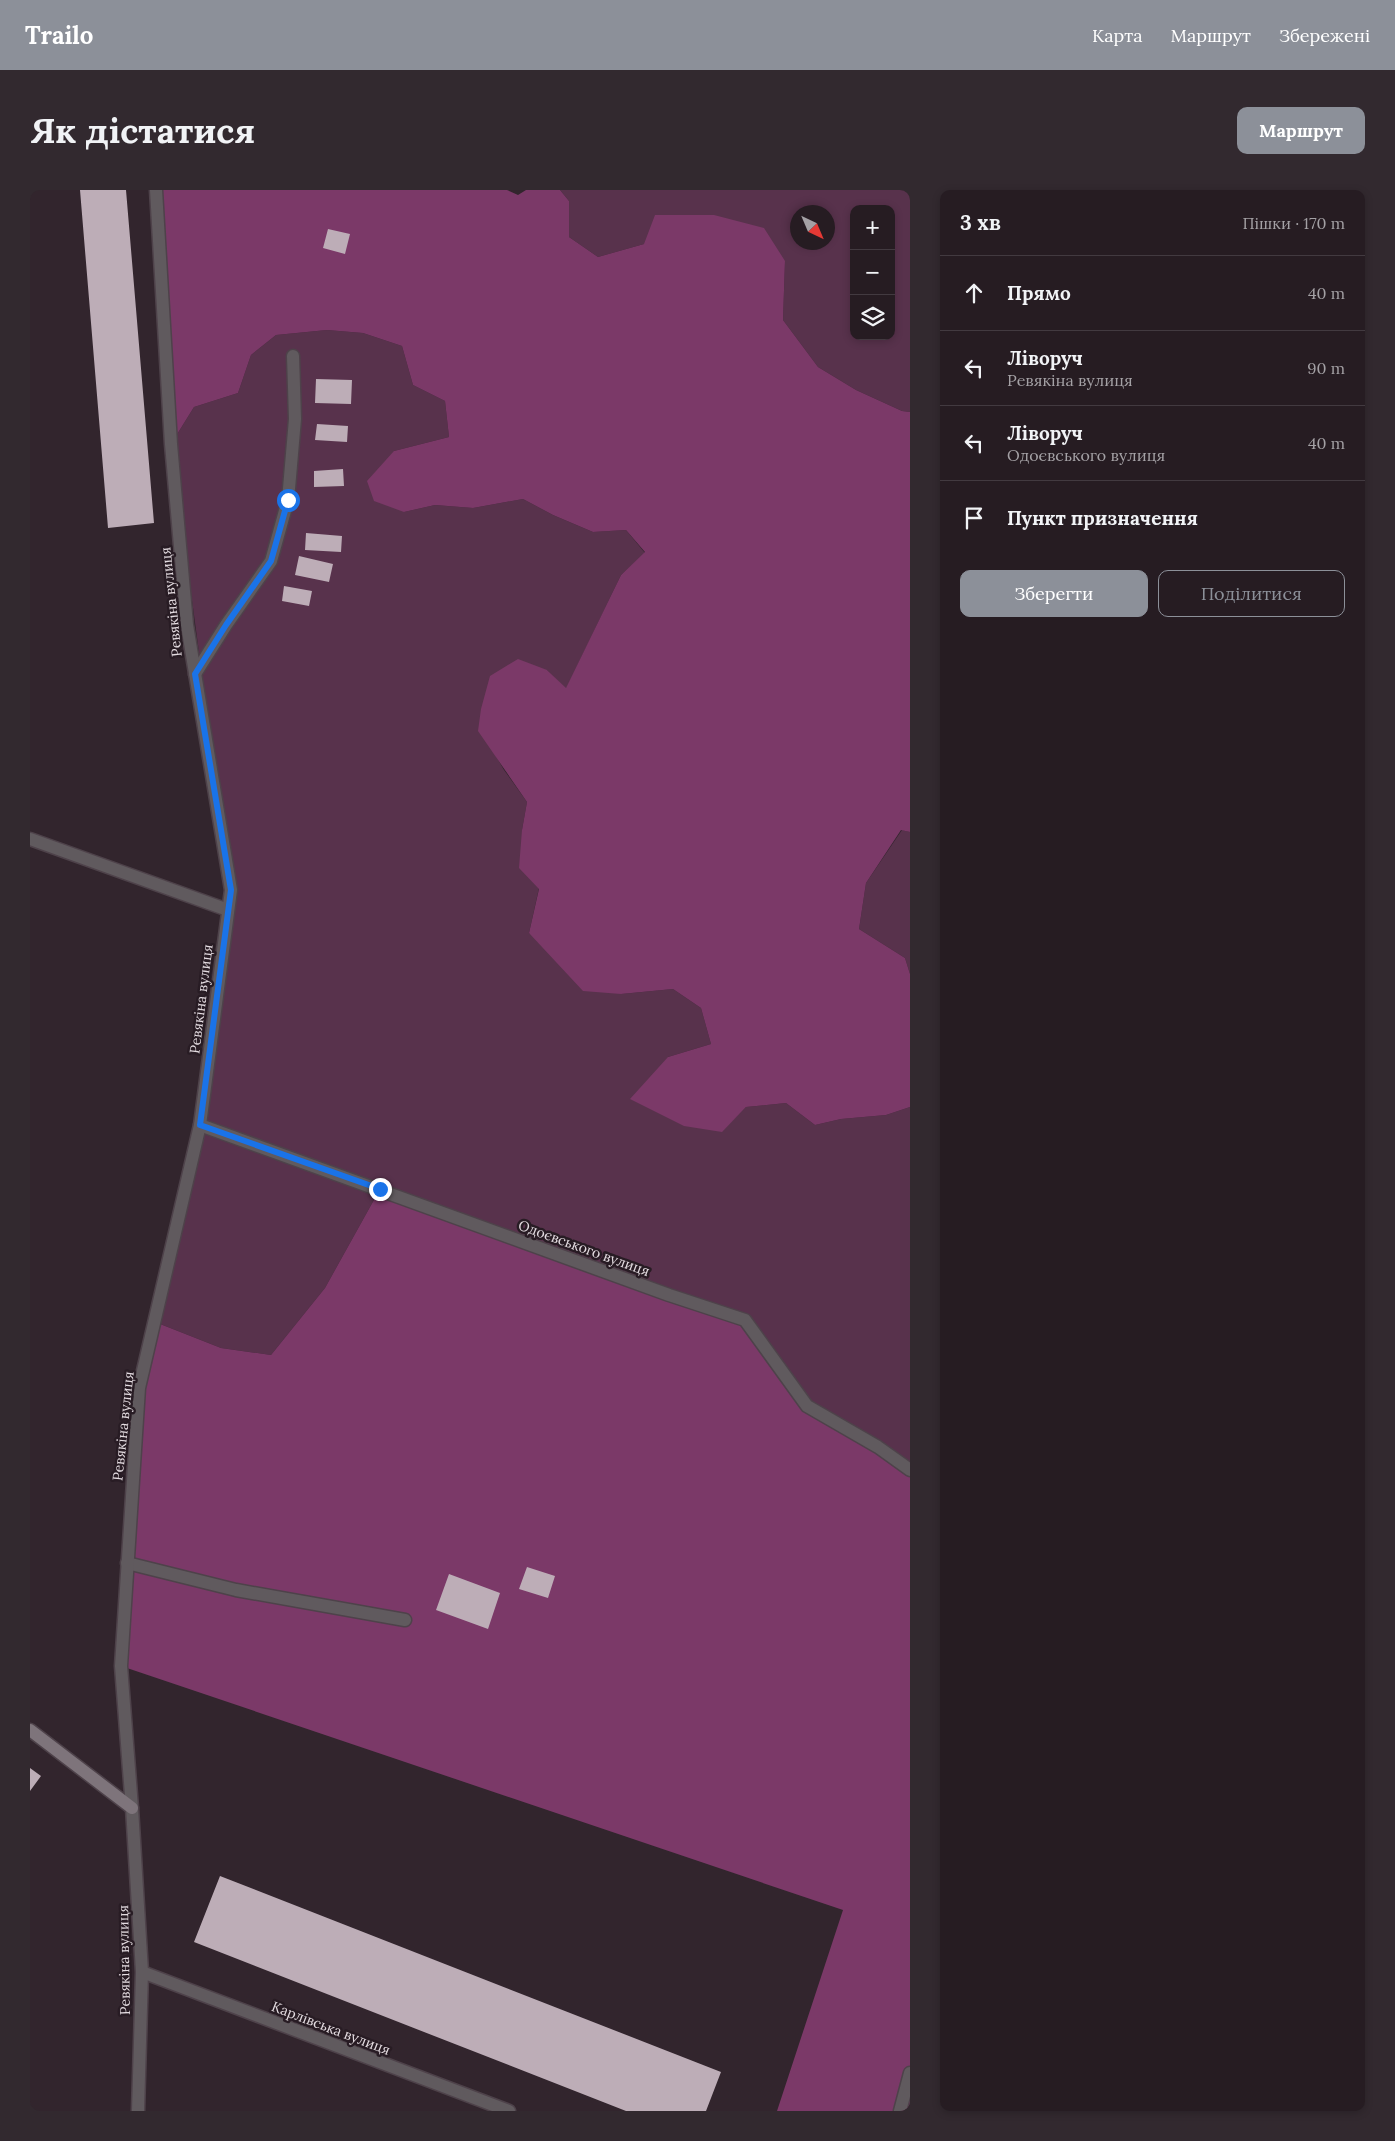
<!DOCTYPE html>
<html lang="uk">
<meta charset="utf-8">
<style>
body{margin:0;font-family:Lora,serif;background:#32292f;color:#f1f3f6}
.controls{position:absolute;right:15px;top:15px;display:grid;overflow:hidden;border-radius:10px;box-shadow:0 2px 8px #0003}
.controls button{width:45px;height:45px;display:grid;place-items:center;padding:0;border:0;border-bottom:1px solid #423a40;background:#261c22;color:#f1f3f6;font:25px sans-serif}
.compass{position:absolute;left:760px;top:15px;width:45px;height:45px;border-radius:50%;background:#261c22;box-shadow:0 2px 8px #0003;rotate:136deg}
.stop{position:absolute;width:15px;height:15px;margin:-11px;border:4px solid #1a73e8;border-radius:50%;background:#fff}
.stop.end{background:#1a73e8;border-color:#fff;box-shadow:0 1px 5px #0008}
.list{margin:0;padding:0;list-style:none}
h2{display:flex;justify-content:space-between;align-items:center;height:65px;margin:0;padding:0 20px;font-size:21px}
h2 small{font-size:16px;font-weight:400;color:#a4a1a5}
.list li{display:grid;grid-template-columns:32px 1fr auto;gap:15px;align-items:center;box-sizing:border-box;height:75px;padding:0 20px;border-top:1px solid #423a40}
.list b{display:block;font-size:19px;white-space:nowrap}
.list p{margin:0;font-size:16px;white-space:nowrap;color:#a4a1a5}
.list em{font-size:16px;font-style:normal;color:#a4a1a5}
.actions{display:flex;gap:10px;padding:15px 20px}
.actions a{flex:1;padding:11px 0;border:1px solid #8c9099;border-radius:10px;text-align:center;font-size:18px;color:#8c9099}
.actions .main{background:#8c9099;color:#fff}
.icon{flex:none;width:28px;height:28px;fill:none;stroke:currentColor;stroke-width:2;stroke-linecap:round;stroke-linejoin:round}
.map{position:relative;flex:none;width:880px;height:1921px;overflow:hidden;border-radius:10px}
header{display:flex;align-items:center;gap:30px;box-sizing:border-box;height:70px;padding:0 25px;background:#8c9099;color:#fff}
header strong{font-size:24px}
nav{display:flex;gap:28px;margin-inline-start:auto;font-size:18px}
.intro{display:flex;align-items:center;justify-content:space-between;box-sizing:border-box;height:120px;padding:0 30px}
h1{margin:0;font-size:35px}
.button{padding:12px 22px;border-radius:10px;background:#8c9099;color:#fff;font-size:18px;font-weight:700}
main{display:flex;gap:30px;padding:0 30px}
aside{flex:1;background:#261c22;border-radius:10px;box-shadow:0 2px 8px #0003}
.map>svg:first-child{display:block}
</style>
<header>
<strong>Trailo</strong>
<nav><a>Карта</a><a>Маршрут</a><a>Збережені</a></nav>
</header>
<div class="intro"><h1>Як дістатися</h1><a class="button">Маршрут</a></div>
<main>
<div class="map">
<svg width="880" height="1921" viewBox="0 0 880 1921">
<rect width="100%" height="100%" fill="#32252d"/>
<!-- green -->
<path fill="#58324c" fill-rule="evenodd" d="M530 0H880V222L872 221 826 200 788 177 753 130 755 71 614 54 568 67 539 47V11ZM824 19H861V146H824ZM768 22H798V52H768Z
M297 140 333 143 372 156 383 195 415 211 419 247 364 261 374 322 405 315 443 318 493 309 523 325 563 342 596 340 615 363 591 385 536 499 517 480 463 561 474 580 497 612 492 640 509 698 499 743 591 804 643 799 671 818 681 854 638 867 692 941 716 917 756 913 785 935 811 929 856 925 880 917V1280L350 999 295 1098 241 1165 191 1158 125 1132 170 935 201 700 141 254 164 217 208 203 221 165 246 145Z
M872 640 880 642V784L875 768 829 739 836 693Z"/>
<!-- forest -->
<path fill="#7b3968" d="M126 0H477L488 5 496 0H530L539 11V47L568 67 614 54 625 25H684L734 38 755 71 753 130 788 177 826 200 872 221 880 222V642L871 640 836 693 829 739 875 768 880 784V917L856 925 811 929 785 935 756 913 716 917 692 942 654 936 600 909 638 867 681 854 671 818 643 799 591 804 553 801 499 743 509 699 489 678 492 640 497 612 448 541 451 519 460 486 488 469 517 480 536 498 591 385 615 362 596 340 563 342 523 325 493 309 443 318 405 315 374 322 344 311 337 291 364 261 419 247 415 211 383 195 372 156 333 143 297 140 246 145 221 165 208 203 164 217 141 254Z
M350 999 715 1130 777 1216 880 1280V1921H747L813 1720 91 1476 109 1198 125 1132 191 1158 241 1165 295 1098Z"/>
<!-- building -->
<path fill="#bdadb7" d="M50 0H96L124 333 78 338Z
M298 39 320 44 315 64 293 58Z
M286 189 322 190 321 214 285 213Z
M287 234 318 236 317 252 285 250Z
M313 279 314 296 284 297V281Z
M276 343 312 346 311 362 275 360Z
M269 366 303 374 299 392 265 385Z
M254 396 282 401 279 416 252 411Z
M497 1377 525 1386 518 1408 489 1399Z
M419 1384 470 1403 458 1439 406 1420Z
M0 1578 11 1586 0 1601Z
M190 1686 691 1882 676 1921H596L164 1752Z"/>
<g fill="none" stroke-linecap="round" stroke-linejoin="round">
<!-- lane casing -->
<g stroke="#4e424a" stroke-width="15">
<path id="lane" d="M165 484 196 435 241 371 258 310 265 229 263 166
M0 649 198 720
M170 935 639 1105 715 1130 777 1216 848 1257 880 1280
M97 1373 206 1400 375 1430
M870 1921 880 1883"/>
</g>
<!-- street casing -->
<g stroke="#4e424a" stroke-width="15">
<path id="street" d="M112 1782 479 1921
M108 1921 112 1782 102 1618 91 1476 109 1198 170 935 201 700 157 435 141 254 126 0"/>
</g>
<!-- secondary casing -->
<g stroke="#4e424a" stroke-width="15">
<path id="secondary" d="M0 1540 102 1618"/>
</g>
<!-- lane -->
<use href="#lane" stroke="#605a5e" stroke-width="12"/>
<!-- street -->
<use href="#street" stroke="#605a5e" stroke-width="12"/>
<!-- secondary -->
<use href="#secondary" stroke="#7e747b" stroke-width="12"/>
</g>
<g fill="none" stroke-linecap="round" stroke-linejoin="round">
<!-- route -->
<path stroke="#1a73e8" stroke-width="6" d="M258 310 241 371 196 435 165 484 201 700 170 935 350 999"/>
</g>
<g text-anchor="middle" stroke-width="5" stroke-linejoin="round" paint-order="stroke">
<!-- street labels -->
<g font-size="14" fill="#e4dce1" stroke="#281c24">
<text transform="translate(141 412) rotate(-96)" y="5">Ревякіна вулиця</text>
<text transform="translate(171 809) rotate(-83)" y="5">Ревякіна вулиця</text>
<text transform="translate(554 1058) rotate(20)" y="5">Одоєвського вулиця</text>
<text transform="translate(93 1236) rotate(-84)" y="5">Ревякіна вулиця</text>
<text transform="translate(94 1770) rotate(-91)" y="5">Ревякіна вулиця</text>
<text transform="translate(301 1838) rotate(21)" y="5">Карлівська вулиця</text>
</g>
</g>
</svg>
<div class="controls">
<button>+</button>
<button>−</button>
<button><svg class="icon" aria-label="layers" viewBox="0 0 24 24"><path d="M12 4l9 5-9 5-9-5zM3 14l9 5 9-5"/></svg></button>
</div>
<svg class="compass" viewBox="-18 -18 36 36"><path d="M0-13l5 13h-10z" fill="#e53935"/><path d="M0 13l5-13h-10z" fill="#a4a1a5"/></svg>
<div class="stop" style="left:258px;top:310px"></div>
<div class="stop end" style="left:350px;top:999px"></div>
</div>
<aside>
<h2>3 хв<small>Пішки · 170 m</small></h2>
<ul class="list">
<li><svg class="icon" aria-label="ahead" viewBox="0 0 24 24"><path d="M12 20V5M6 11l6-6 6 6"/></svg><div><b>Прямо</b></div><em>40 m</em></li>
<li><svg class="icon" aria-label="left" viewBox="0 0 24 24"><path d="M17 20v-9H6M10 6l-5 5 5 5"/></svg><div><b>Ліворуч</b><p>Ревякіна вулиця</p></div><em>90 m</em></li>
<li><svg class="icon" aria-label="left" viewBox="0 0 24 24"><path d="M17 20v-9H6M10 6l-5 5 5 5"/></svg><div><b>Ліворуч</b><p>Одоєвського вулиця</p></div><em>40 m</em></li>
<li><svg class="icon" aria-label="arrive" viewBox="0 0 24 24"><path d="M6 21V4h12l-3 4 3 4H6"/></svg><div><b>Пункт призначення</b></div></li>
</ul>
<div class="actions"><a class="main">Зберегти</a><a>Поділитися</a></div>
</aside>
</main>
